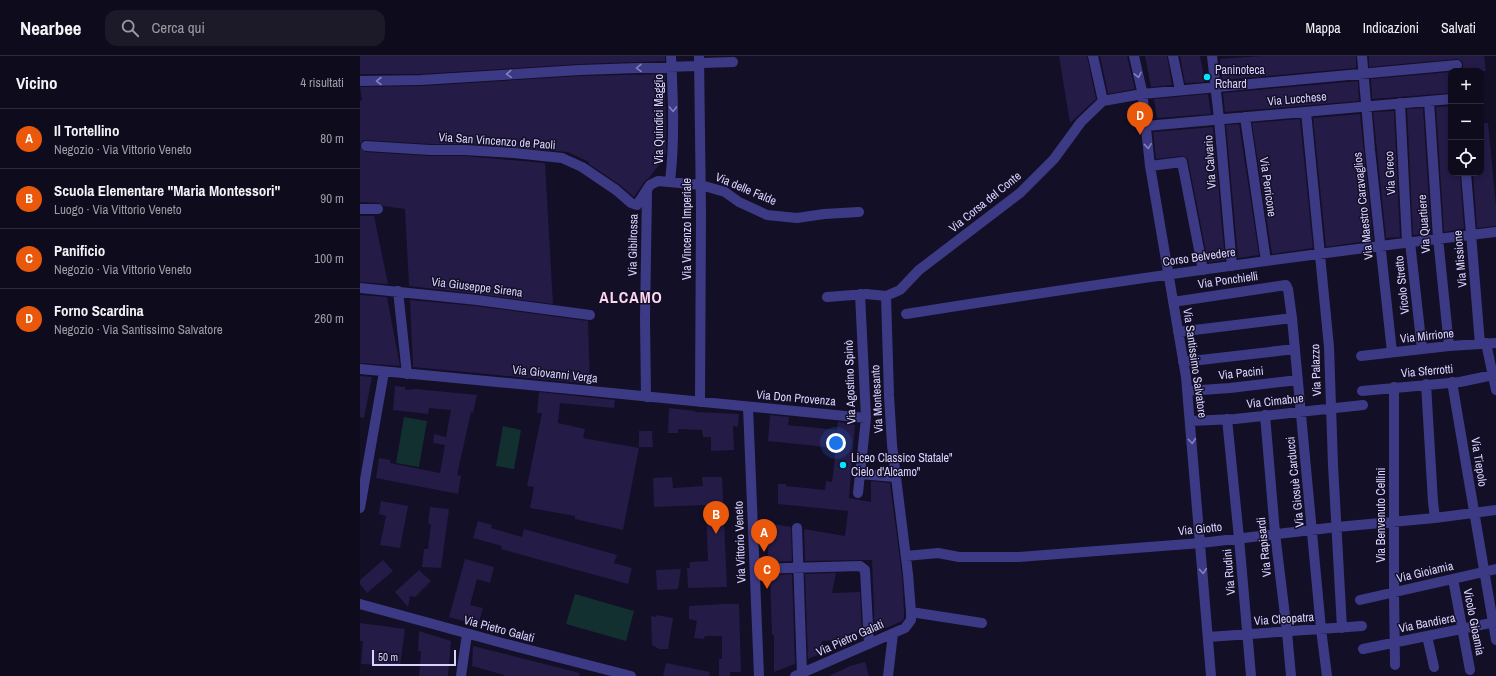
<!DOCTYPE html>
<html lang="it">
<meta charset="utf-8">
<style>
body{margin:0;font-family:"Archivo Narrow",sans-serif;background:#1c1929;color:#f1f3f6}
.controls{position:absolute;right:12px;top:12px;display:grid;overflow:hidden;border-radius:8px;box-shadow:0 2px 6px #0003}
.controls button{width:36px;height:36px;display:grid;place-items:center;padding:0;border:0;border-bottom:1px solid #2e2b3b;background:#0e0b1c;color:#f1f3f6;font:20px sans-serif}
.scale{position:absolute;left:12px;bottom:10px;width:84px;box-sizing:border-box;padding-left:4px;border:2px solid #d9d4ff;border-top:0;font-size:11px;line-height:14px;white-space:nowrap;color:#d9d4ff;-webkit-text-stroke:3px #130f26;paint-order:stroke}
.you{position:absolute;left:476px;top:387px;width:14px;height:14px;margin:-10px;border:3px solid #fff;border-radius:50%;background:#1a73e8;box-shadow:0 0 0 6px #1a73e833}
.badge{display:grid;place-items:center;width:26px;height:26px;border-radius:50%;background:#ea580c;color:#fff;font-size:13px;font-weight:700}
.pin{position:absolute;translate:-50% -33px;filter:drop-shadow(0 1px 2px #0008)}
.pin::after{content:'';position:absolute;top:21px;width:14px;height:12px;background:inherit;clip-path:polygon(0 0,100% 0,50% 100%)}
.list{margin:0;padding:0;list-style:none}
h2{display:flex;justify-content:space-between;align-items:center;height:52px;margin:0;padding:0 16px;font-size:17px}
h2 small{font-size:13px;font-weight:400;color:#9b9ba3}
.list li{display:grid;grid-template-columns:26px 1fr auto;gap:12px;align-items:center;box-sizing:border-box;height:60px;padding:0 16px;border-top:1px solid #2e2b3b}
.list b{display:block;font-size:15px;white-space:nowrap}
.list p{margin:0;font-size:13px;white-space:nowrap;color:#9b9ba3}
.list em{font-size:13px;font-style:normal;color:#9b9ba3}
.icon{flex:none;width:22px;height:22px;fill:none;stroke:currentColor;stroke-width:2;stroke-linecap:round;stroke-linejoin:round}
.map{position:relative;flex:none;width:1136px;height:620px;overflow:hidden}
header{display:flex;align-items:center;gap:24px;box-sizing:border-box;height:56px;padding:0 20px;background:#0e0b1c;border-bottom:1px solid #2e2b3b}
header strong{font-size:19px}
nav{display:flex;gap:22px;margin-inline-start:auto;font-size:14px}
.search{width:280px;height:36px;background:#1c1929;display:flex;align-items:center;gap:10px;box-sizing:border-box;padding:0 14px;border-radius:12px;color:#9b9ba3;font-size:15px}
main{display:flex}
aside{flex:1;background:#0e0b1c}
.map>svg:first-child{display:block}
</style>
<header>
<strong>Nearbee</strong>
<div class="search"><svg class="icon" aria-label="search" viewBox="0 0 24 24"><circle cx="10" cy="10" r="6"/><path d="M15 15l6 6"/></svg>Cerca qui</div>
<nav><a>Mappa</a><a>Indicazioni</a><a>Salvati</a></nav>
</header>
<main>
<aside>
<h2>Vicino<small>4 risultati</small></h2>
<ul class="list">
<li><span class="badge">A</span><div><b>Il Tortellino</b><p>Negozio · Via Vittorio Veneto</p></div><em>80 m</em></li>
<li><span class="badge">B</span><div><b>Scuola Elementare &quot;Maria Montessori&quot;</b><p>Luogo · Via Vittorio Veneto</p></div><em>90 m</em></li>
<li><span class="badge">C</span><div><b>Panificio</b><p>Negozio · Via Vittorio Veneto</p></div><em>100 m</em></li>
<li><span class="badge">D</span><div><b>Forno Scardina</b><p>Negozio · Via Santissimo Salvatore</p></div><em>260 m</em></li>
</ul>
</aside>
<div class="map">
<svg width="1136" height="620" viewBox="0 0 1136 620">
<rect width="100%" height="100%" fill="#130f26"/>
<!-- pitch -->
<path fill="#12302f" d="M44 361 67 365 59 411 36 407Z
M143 370 161 374 154 413 136 410Z
M215 538 274 555 266 585 206 568Z"/>
<!-- building -->
<path fill="#241b47" d="M0 0H305V5L220 8 61 18H0Z
M699 0H727L736 43 710 67Z
M740 0H767L775 33 748 38Z
M785 0H807L812 29 791 31Z
M820 0H840L845 26 825 27Z
M901 0H996V12L862 24 860 3Z
M1009 0H1124L1126 15H1099L1103 12V8L1102 5 1097 3 1009 11Z
M1091 16V37L1012 43 1011 23Z
M305 18 306 97 298 110 289 122 285 125 274 141 260 129 229 108V106L208 96 104 88H70L6 84H3L0 88V45L2 44 0 31 61 30 220 20Z
M998 25 999 45 865 56 863 37Z
M848 38 851 58 797 62 794 43Z
M1091 50V117H1100L1104 173 1084 176 1076 51Z
M1063 52 1071 177 1053 179 1047 53Z
M1034 55 1040 181 1026 182 1013 56Z
M1000 58 1013 184 966 191 953 62Z
M940 63 953 192 912 198 892 67Z
M1121 67H1128L1136 150V170L1117 172 1113 117H1121Z
M879 68 899 199 878 202 866 69Z
M853 71 865 204 848 206 828 104 827 102 822 100 796 103 793 76Z
M0 92 6 96 70 100H104L185 107 193 248 118 238 49 230 45 153 23 150 18 147 0 146Z
M0 160H14L28 228 0 226Z
M0 239 27 241 40 310 0 307Z
M50 244 116 250 228 265 230 328 53 311Z
M0 320 12 321 4 362 0 361Z
M35 330 45 331V334L56 333 117 339 113 357 111 356 97 419 101 420 98 438 16 422 19 402 31 404 30 407 80 417 85 389 73 387 74 378 86 381 91 354 69 352 68 358 33 354Z
M179 336 255 344 254 352 200 347 198 367 225 373 223 382 279 392 263 474 215 463V460L170 452 174 431 167 430 182 357H177Z
M309 352 335 355V356L379 358 378 371 373 370 374 394 351 395V381H343L342 374 318 373V377H308Z
M410 359 429 361 428 369 477 374 478 366 495 369 489 442 511 446V425L530 427 542 519 544 556V562L542 565 515 577 512 504H500L445 505 444 473 485 480 488 455 418 448V428H426V430L465 434 466 425 472 426 476 392 408 385Z
M279 375H292L293 391H279Z
M312 421 313 432 343 430 342 421H362L367 531 328 532 327 512H330V506L348 505 346 449 294 451 293 422Z
M21 445 48 450 40 492 20 489 26 460 19 458Z
M70 451 89 453 81 512 62 511 64 493H68L71 468H68Z
M118 465 132 469 131 472 162 481 164 473 257 499 254 507 272 512 268 528 141 493 142 490 113 482Z
M408 467 431 471 432 505 408 506Z
M105 503 134 511 130 527 117 523 110 549 123 552 118 569 89 561Z
M23 504 33 515 7 537 0 528V524Z
M321 513 318 533 297 534 296 514Z
M59 514 71 525 55 541 50 540 48 551 35 536Z
M476 517 472 537 500 536 502 577H494L495 581H486V584L462 585 460 598 448 603 445 518Z
M432 518 435 608 414 616V579H412L410 519Z
M362 548H379L381 616H370V620H359V603H362V580H345L344 583 334 582 337 565 329 563V550Z
M296 559 313 562 308 593H299L292 589 291 560 296 561Z
M0 567 45 573 40 610 1 608 3 585H0Z
M59 575 91 585 88 620H59L61 595H58Z
M113 590 220 617 219 620H144V619L112 610Z
M505 606 509 620H469L490 610Z
M306 607 350 616 349 620H303Z"/>
<g fill="none" stroke-linecap="round" stroke-linejoin="round">
<!-- street -->
<path stroke="#3d3a85" stroke-width="10" d="M339 0 341 155 340 346
M733 0 743 45
M774 0 782 35 790 110 826 321 851 620
M813 0 820 34
M852 0 859 63 872 210
M1002 0 1010 94 1032 296
M0 25 61 24 220 14 336 10 343 7 373 6
M1069 45 1078 182 1089 290
M1040 47 1047 186
M946 56 969 291 973 409 982 572
M885 61 906 205
M786 70 1091 43
M6 90 70 94H104L154 97 202 102 222 111 256 134 271 147 277 149 290 129 298 125 341 129 365 136 379 146 407 159 437 162 464 158 499 156
M790 110 822 106 843 214
M1106 117 1120 288
M310 125C315 84 313 42 311 0
M0 153H18
M1050 186 1062 293
M0 232 117 244 230 259
M38 235 47 318
M467 241 506 238 526 240 540 234 559 214 660 137 694 103 721 66 743 45 782 38 1097 9
M813 246 926 229 928 233 932 262 961 573 967 620
M546 258C742 227 939 199 1136 176
M818 276 932 262
M1126 287 1136 334
M1001 300 1089 290 1136 287
M823 306 935 293
M0 313C169 328 337 346 506 362
M1092 326 1136 584
M1066 328 1073 446 1075 462
M1034 331V536L1035 609
M827 335 870 332 938 324
M1002 335 1100 326 1133 319
M286 341 285 263 287 135
M388 351 399 620
M905 359 915 477 927 576 931 620
M867 363 879 482 891 620
M830 365 875 363 1003 349
M500 418 535 421
M498 437 506 362 500 238
M0 452 24 316
M437 472 442 618
M546 500 578 497 599 501H659L841 487 977 471 1075 462 1136 454
M395 513 500 510 505 514 509 588
M1093 523 1110 614
M1000 544 1136 513
M0 548 146 588 271 620
M551 556 622 567
M1067 580 1074 611
M848 581 1002 570
M1003 593 1136 566
M101 620 107 578
M435 620 545 572 551 564V556L548 518 532 389 529 339 526 240
M528 620 533 578"/>
</g>
<!-- one-way arrows -->
<defs><path id="oneway-chevron" d="M-2-3.5L2.5 0L-2 3.5" fill="none" stroke-width="1.6" stroke-linecap="round" stroke-linejoin="round"/></defs>
<g stroke="#837fbc">
<use href="#oneway-chevron" transform="translate(279 12) rotate(178)"/>
<use href="#oneway-chevron" transform="translate(149 18) rotate(177)"/>
<use href="#oneway-chevron" transform="translate(778 19) rotate(78)"/>
<use href="#oneway-chevron" transform="translate(19 25) rotate(-180)"/>
<use href="#oneway-chevron" transform="translate(313 53) rotate(89)"/>
<use href="#oneway-chevron" transform="translate(788 90) rotate(84)"/>
<use href="#oneway-chevron" transform="translate(832 385) rotate(85)"/>
<use href="#oneway-chevron" transform="translate(843 515) rotate(86)"/>
</g>
<!-- markers -->
<g fill="#00e5ff" stroke="#130f26" stroke-width="1.5">
<circle cx="847" cy="21" r="4"/>
<circle cx="483" cy="409" r="4"/>
</g>
<g text-anchor="middle" stroke-width="3" stroke-linejoin="round" paint-order="stroke">
<!-- poi labels -->
<g font-size="12" fill="#d9d4ff" stroke="#130f26" text-anchor="start">
<text x="855" y="18">Paninoteca<tspan x="855" dy="14">Rchard</tspan></text>
<text x="491" y="406">Liceo Classico Statale"<tspan x="491" dy="14">Cielo d'Alcamo"</tspan></text>
</g>
<!-- street labels -->
<g font-size="12" fill="#d9d4ff" stroke="#130f26">
<text transform="translate(937 43) rotate(-5)" y="4">Via Lucchese</text>
<text transform="translate(299 63) rotate(-90)" y="4">Via Quindici Maggio</text>
<text transform="translate(137 85) rotate(4)" y="4">Via San Vincenzo de Paoli</text>
<text transform="translate(850 106) rotate(-94)" y="4">Via Calvario</text>
<text transform="translate(1030 117) rotate(-93)" y="4">Via Greco</text>
<text transform="translate(908 131) rotate(82)" y="4">Via Perricone</text>
<text transform="translate(386 133) rotate(23)" y="4">Via delle Falde</text>
<text transform="translate(625 146) rotate(-39)" y="4">Via Corsa del Conte</text>
<text transform="translate(1003 150) rotate(-96)" y="4">Via Maestro Caravaglios</text>
<text transform="translate(1064 168) rotate(-94)" y="4">Via Quartiere</text>
<text transform="translate(327 173) rotate(-90)" y="4">Via Vincenzo Imperiale</text>
<text transform="translate(273 189) rotate(-89)" y="4">Via Gibilrossa</text>
<text transform="translate(839 201) rotate(-8)" y="4">Corso Belvedere</text>
<text transform="translate(1100 203) rotate(-95)" y="4">Via Missione</text>
<text transform="translate(868 224) rotate(-8)" y="4">Via Ponchielli</text>
<text transform="translate(1042 229) rotate(-96)" y="4">Vicolo Stretto</text>
<text transform="translate(117 231) rotate(7)" y="4">Via Giuseppe Sirena</text>
<text transform="translate(1067 280) rotate(-6)" y="4">Via Mirrione</text>
<text transform="translate(835 307) rotate(82)" y="4">Via Santissimo Salvatore</text>
<text transform="translate(956 314) rotate(-92)" y="4">Via Palazzo</text>
<text transform="translate(1067 315) rotate(-5)" y="4">Via Sferrotti</text>
<text transform="translate(881 317) rotate(-6)" y="4">Via Pacini</text>
<text transform="translate(195 318) rotate(6)" y="4">Via Giovanni Verga</text>
<text transform="translate(490 326) rotate(-92)" y="4">Via Agostino Spinò</text>
<text transform="translate(436 342) rotate(5)" y="4">Via Don Provenza</text>
<text transform="translate(517 343) rotate(-93)" y="4">Via Montesanto</text>
<text transform="translate(915 345) rotate(-6)" y="4">Via Cimabue</text>
<text transform="translate(1119 406) rotate(81)" y="4">Via Tiepolo</text>
<text transform="translate(935 426) rotate(-96)" y="4">Via Giosuè Carducci</text>
<text transform="translate(1021 459) rotate(-90)" y="4">Via Benvenuto Cellini</text>
<text transform="translate(840 473) rotate(-6)" y="4">Via Giotto</text>
<text transform="translate(380 486) rotate(-92)" y="4">Via Vittorio Veneto</text>
<text transform="translate(904 491) rotate(-96)" y="4">Via Rapisardi</text>
<text transform="translate(869 516) rotate(-95)" y="4">Via Rudini</text>
<text transform="translate(1065 516) rotate(-13)" y="4">Via Gioiamia</text>
<text transform="translate(924 563) rotate(-4)" y="4">Via Cleopatra</text>
<text transform="translate(1114 566) rotate(79)" y="4">Vicolo Gioamia</text>
<text transform="translate(1067 567) rotate(-11)" y="4">Via Bandiera</text>
<text transform="translate(139 573) rotate(15)" y="4">Via Pietro Galati</text>
<text transform="translate(490 582) rotate(-24)" y="4">Via Pietro Galati</text>
</g>
<!-- district labels -->
<g font-size="16" font-weight="bold" letter-spacing="1" fill="#ffd6f0" stroke="#130f26">
<text x="271" y="247">ALCAMO</text>
</g>
</g>
</svg>
<div class="controls">
<button>+</button>
<button>−</button>
<button><svg class="icon" aria-label="locate" viewBox="0 0 24 24"><circle cx="12" cy="12" r="6"/><path d="M12 2v4M12 18v4M2 12h4M18 12h4"/></svg></button>
</div>
<div class="scale">50 m</div>
<div class="you"></div>
<div class="pin badge" style="left:404px;top:496px">A</div>
<div class="pin badge" style="left:356px;top:478px">B</div>
<div class="pin badge" style="left:407px;top:533px">C</div>
<div class="pin badge" style="left:780px;top:79px">D</div>
</div>
</main>
